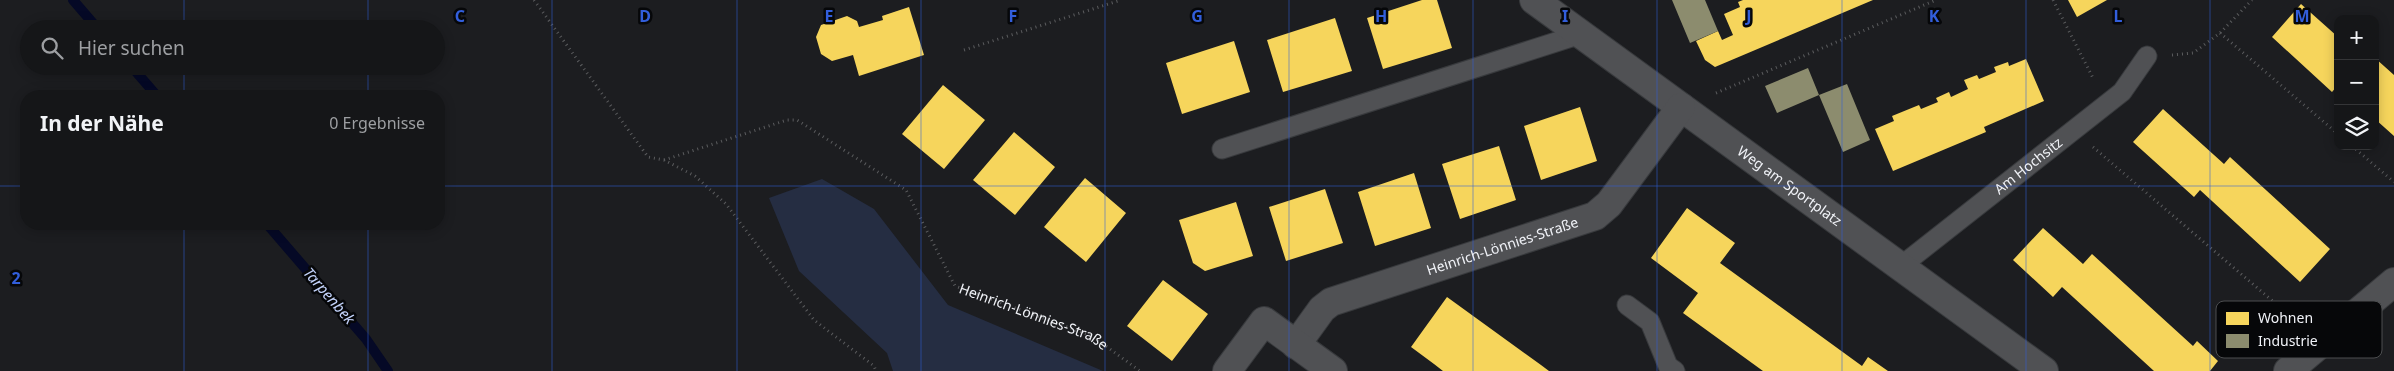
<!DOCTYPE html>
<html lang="de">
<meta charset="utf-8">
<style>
body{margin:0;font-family:"Noto Sans",sans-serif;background:#222325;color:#f1f3f6}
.controls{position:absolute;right:15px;top:15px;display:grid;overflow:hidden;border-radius:10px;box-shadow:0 2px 12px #0003}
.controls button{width:45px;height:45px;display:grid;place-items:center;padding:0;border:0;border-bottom:1px solid #343537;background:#151618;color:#f1f3f6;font:25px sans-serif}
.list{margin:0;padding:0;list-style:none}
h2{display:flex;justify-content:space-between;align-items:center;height:65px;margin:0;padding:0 20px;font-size:21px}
h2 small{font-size:16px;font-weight:400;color:#9d9fa2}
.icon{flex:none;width:28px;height:28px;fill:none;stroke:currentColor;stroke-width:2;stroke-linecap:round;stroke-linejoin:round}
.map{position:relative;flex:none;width:2394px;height:371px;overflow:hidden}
.search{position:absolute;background:#151618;box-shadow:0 2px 12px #0003;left:20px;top:20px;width:425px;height:55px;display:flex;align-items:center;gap:12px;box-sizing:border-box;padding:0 18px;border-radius:28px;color:#9d9fa2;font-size:19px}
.panel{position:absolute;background:#151618;box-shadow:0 2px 12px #0003;left:20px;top:90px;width:425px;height:140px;border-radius:20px}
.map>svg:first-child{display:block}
</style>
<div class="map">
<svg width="2394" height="371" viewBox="0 0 2394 371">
<rect width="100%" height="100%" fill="#1c1d20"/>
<!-- green -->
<path fill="#252d42" d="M822 179 874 209 948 305 1103 371H893L887 353 799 271 769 198Z"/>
<!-- homes -->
<path fill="#f6d55c" d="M1422 0H1437L1452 48 1383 69 1367 18Z
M1743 0H1873L1715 67 1705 60 1696 41 1718 31 1722 40 1733 35 1724 14 1740 7 1738 2Z
M2068 0H2107L2077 17Z
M2301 4 2338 37V85L2332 92 2272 37Z
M909 7 924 55 859 76 853 55 832 61 821 54 816 37 821 25 847 16 857 21 859 27 883 20 882 16Z
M1335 18 1352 71 1283 92 1267 40Z
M1234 41 1250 92 1182 114 1166 63Z
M2375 58 2394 75V136L2375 119Z
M2026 59 2044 101 1984 127 1986 132 1893 171 1875 129 1894 121 1892 116 1919 105 1921 109 1938 102 1936 98 1949 92 1951 97 1968 89 1964 80 1977 75 1979 79 1996 72 1994 67 2008 62 2009 66Z
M943 85 985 120 944 169 902 134Z
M1580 107 1597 161 1541 180 1524 126Z
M2163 109 2224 164 2230 157 2330 249 2300 282 2200 190 2194 197 2133 142Z
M1014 132 1055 167 1015 215 973 180Z
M1499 146 1516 200 1460 219 1442 164Z
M1414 173 1431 228 1375 246 1358 192Z
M1085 178 1126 213 1086 262 1044 227Z
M1325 189 1343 243 1286 261 1269 207Z
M1236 202 1253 256 1205 271 1193 263 1179 220Z
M1687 208 1735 243 1720 263 1862 366 1868 357 1888 371H1763L1683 313 1698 293 1651 258Z
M2043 228 2083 264 2092 254 2193 346 2197 341 2218 361 2210 371H2154L2062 287 2053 297 2013 260Z
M1163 280 1208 314 1172 361 1127 326Z
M1447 297 1541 365 1549 371H1443L1434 364 1411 347Z"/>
<!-- industry -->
<path fill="#8c8c6e" d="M1672 0H1705L1718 31 1690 43Z
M1808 68 1819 95 1777 113 1765 86Z
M1847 84 1870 140 1843 152 1819 95Z"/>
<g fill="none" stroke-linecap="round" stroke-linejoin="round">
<!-- stream -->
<path stroke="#050926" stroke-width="10" d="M73 0 98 29
M131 66 157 96
M267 224 366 339 388 371"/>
<!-- lane casing -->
<g stroke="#383a3d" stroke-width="21">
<g id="lane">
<path d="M1222 149 1581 34"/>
<path id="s2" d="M1901 266 2122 92 2147 56"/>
<path d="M1627 305 1650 322 1668 366 1675 371"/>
</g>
</g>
<!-- street casing -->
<g stroke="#383a3d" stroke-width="30">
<g id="street">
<path id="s3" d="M1534 0 2044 371"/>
<path id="s4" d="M1296 345 1322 309 1331 302 1595 216 1609 204 1681 107"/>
<path d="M1227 371 1264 321 1333 371"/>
<path d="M2288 371 2394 282"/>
</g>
</g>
<!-- path -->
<g stroke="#5b5c5e" stroke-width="3" stroke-dasharray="1 4" stroke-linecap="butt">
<path d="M534 0 648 157 664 160 695 176 726 204 814 320 874 366 876 371"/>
<path d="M2053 0 2094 80"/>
<path d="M2220 33 2338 134"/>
<path d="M964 50 1121 0"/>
<path d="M2172 55 2193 53 2220 33 2252 0"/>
<path d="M1716 93 1936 0"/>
<path d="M2352 146 2394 182"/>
<path d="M2093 147 2297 322"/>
<path id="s1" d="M664 160 787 120H797L906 190 955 286 1092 336 1140 371"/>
</g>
<!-- lane -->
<use href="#lane" stroke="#505154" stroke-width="19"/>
<!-- street -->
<use href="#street" stroke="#505154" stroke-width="28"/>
</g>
<!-- grid -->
<path fill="none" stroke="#325edb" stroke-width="1" stroke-opacity="0.55" d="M184 0V29M368 0V29M552 0V371M737 0V371M921 0V371M1105 0V371M1289 0V371M1473 0V371M1657 0V371M1842 0V371M2026 0V371M2210 0V371M184 66V96M368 66V96M0 186H26M439 186H2394M184 224V371M368 224V371"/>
<g text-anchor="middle" stroke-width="5" stroke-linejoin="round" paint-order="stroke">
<!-- street labels -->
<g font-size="14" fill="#f0f2f7" stroke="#060709">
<text dy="5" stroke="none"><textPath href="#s2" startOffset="162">Am Hochsitz</textPath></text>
<text dy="5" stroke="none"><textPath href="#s3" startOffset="316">Weg am Sportplatz</textPath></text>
<text dy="5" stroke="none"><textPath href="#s4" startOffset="236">Heinrich-Lönnies-Straße</textPath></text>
<text dy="5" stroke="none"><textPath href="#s1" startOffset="461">Heinrich-Lönnies-Straße</textPath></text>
</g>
<!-- water labels -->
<g font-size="15" font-style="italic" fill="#c3d3fb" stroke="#060709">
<text transform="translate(329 296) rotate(49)" y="5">Tarpenbek</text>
</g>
</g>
<!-- legend -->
<rect x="2216" y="301" width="166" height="57" rx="8" fill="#060709" stroke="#4c4e50" stroke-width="1"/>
<rect x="2226" y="312" width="23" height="13" fill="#f6d55c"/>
<rect x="2226" y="334" width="23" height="14" fill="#8c8c6e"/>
<g font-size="14" fill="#f0f2f7">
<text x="2258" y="323">Wohnen</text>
<text x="2258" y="346">Industrie</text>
</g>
<g font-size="16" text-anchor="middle" font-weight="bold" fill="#325edb" stroke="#060709" stroke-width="5" stroke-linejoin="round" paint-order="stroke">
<text x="460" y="22">C</text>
<text x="645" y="22">D</text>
<text x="829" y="22">E</text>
<text x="1013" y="22">F</text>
<text x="1197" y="22">G</text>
<text x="1381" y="22">H</text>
<text x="1565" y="22">I</text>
<text x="1749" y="22">J</text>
<text x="1934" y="22">K</text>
<text x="2118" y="22">L</text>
<text x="2302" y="22">M</text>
<text x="16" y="284">2</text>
</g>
</svg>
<div class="controls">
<button>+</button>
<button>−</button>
<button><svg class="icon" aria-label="layers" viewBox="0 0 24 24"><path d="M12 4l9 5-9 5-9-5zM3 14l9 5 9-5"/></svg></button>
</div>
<div class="search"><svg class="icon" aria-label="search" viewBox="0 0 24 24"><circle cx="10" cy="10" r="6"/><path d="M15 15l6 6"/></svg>Hier suchen</div>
<section class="panel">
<h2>In der Nähe<small>0 Ergebnisse</small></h2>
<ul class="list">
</ul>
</section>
</div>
